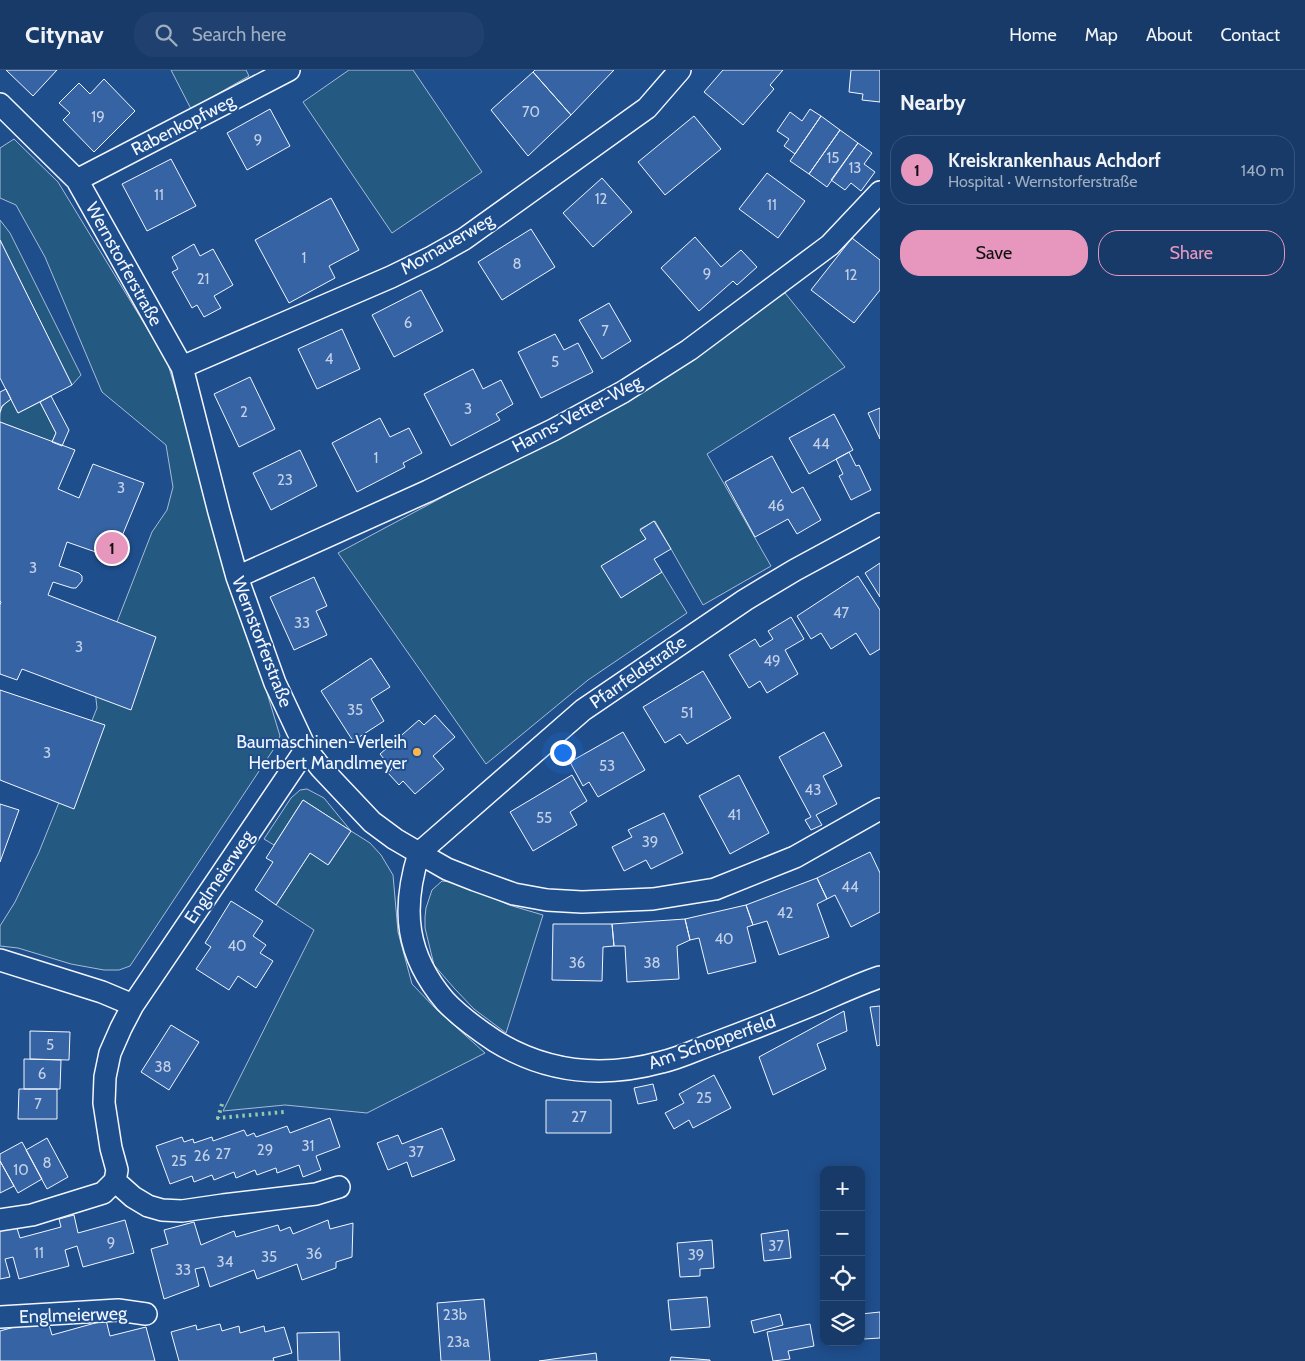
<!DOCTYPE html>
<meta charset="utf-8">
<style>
body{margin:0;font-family:Cabin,sans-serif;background:#20416f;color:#f1f3f6}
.controls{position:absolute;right:15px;bottom:15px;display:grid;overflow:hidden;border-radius:10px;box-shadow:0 2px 12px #0003}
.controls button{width:45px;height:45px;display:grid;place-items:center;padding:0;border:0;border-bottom:1px solid #36547d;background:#173a69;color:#f1f3f6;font:25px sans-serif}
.you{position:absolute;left:562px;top:682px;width:18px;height:18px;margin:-12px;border:4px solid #fff;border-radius:50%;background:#1a73e8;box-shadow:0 0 0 8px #1a73e833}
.badge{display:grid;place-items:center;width:32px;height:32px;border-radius:50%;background:#e797bd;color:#111;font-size:16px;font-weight:700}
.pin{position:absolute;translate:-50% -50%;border:2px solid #fff;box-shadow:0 1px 5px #0006}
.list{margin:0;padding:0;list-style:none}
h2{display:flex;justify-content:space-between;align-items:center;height:65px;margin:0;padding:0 20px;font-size:21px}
h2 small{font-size:16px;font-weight:400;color:#9eadc0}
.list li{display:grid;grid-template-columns:32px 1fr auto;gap:15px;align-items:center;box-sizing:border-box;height:70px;margin:0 10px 10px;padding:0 10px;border:1px solid #36547d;border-radius:20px}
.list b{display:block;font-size:19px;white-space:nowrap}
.list p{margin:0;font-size:16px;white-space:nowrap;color:#9eadc0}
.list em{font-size:16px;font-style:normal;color:#9eadc0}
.actions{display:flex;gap:10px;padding:15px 20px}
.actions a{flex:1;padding:11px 0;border:1px solid #e797bd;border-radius:20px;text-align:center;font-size:18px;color:#e797bd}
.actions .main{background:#e797bd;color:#111}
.icon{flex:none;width:28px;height:28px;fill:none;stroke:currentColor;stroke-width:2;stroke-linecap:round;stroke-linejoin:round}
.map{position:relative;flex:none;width:880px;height:1291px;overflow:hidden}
header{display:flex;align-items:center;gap:30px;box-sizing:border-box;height:70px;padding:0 25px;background:#173a69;border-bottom:1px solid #36547d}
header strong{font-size:24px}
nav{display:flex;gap:28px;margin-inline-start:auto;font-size:18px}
.search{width:350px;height:45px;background:#20416f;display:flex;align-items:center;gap:12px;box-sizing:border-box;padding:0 18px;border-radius:20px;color:#9eadc0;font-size:19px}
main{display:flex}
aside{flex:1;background:#173a69}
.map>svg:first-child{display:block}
</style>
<header>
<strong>Citynav</strong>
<div class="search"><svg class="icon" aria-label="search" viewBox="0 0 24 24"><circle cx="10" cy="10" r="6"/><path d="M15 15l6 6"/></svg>Search here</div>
<nav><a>Home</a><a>Map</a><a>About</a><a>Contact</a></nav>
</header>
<main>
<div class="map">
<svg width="880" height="1291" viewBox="0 0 880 1291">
<rect width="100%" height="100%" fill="#1f4e8c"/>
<!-- green -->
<path fill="#245a82" stroke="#a8bbd7" d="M171 0H246L249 6 191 39Z
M349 0H413L482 102 392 163 303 32Z
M14 69 58 112 167 291 280 666 275 677 130 896 119 900H104L71 894 18 878 0 876V856L15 832 39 782 97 638 94 611 152 462 167 440 173 417 166 375 102 322 45 187 16 135 0 128V78Z
M0 150 10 163 81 305 72 315 0 170Z
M785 223 845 297 707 384 771 496 703 535 655 451 640 459 646 469 602 496 621 527 662 502 687 543 588 610 486 694 338 483 587 350Z
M11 329 18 343 40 332 56 363 52 372 0 352C0 339 0 337 11 329Z
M307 719 324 728 351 761 370 773 381 785 393 805 398 862 412 914 436 939 485 983 367 1043 285 1035 223 1041 314 860 276 835 310 783 329 794 351 761 303 730 274 775 264 769 291 728 300 720Z
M442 811 459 813 509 835 543 845 506 963 474 939 454 918 434 895 425 858V847L426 838 432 820Z"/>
<!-- building -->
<path fill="#3563a3" stroke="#f2f6ff" d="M6 0H57L33 26Z
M535 0H614L571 45 533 2Z
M723 0H783L770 15 774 19 743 55 704 22Z
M851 0H880V32L862 30 863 24 849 22Z
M533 2 571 45 528 86 491 40Z
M104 9 135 41 94 82 63 50 70 43 59 33 79 13 90 24Z
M270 39 290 76 247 100 227 63Z
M810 39 821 46 795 84 784 76 789 69 777 61 790 42 802 51Z
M694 46 721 79 665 125 638 92Z
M821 46 840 60 809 104 790 91Z
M840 60 858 73 827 117 809 104Z
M858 73 872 83 864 94 875 102 861 121 851 113 845 120 831 110Z
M171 89 196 136 147 161 122 114Z
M767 103 805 131 778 168 739 139Z
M602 108 632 142 593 177 563 143Z
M331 128 359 180 329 196 335 208 289 233 255 170Z
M531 159 555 197 502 230 478 192Z
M695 167 721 197 741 180 757 197 737 215 733 211 699 241 661 198Z
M852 168 880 190V220L854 253 811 220Z
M0 170 72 315 18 343 0 308Z
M194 174 200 186 213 179 233 215 214 226 221 238 204 247 197 235 192 238 172 202 178 199 172 187Z
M421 220 443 261 394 287 372 245Z
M609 233 631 271 602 289 579 250Z
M342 259 360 299 317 319 298 279Z
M555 264 564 280 578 273 593 302 541 328 518 282Z
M473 299 483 319 501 310 513 334 496 344 500 350 451 376 424 324Z
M250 307 275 359 239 377 214 324Z
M6 319 11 329 2 336 0 342V322Z
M51 326 69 360 62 376 52 372 56 363 40 332Z
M880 338V369L868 343Z
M834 344 853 380 809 404 789 368Z
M380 348 390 367 409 358 422 383 403 393 405 397 357 422 332 373Z
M0 352 75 380 58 419 79 428 93 394 144 413 113 488 67 472 59 496 79 503 82 506V511L76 518H72L53 512 48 525 156 567 131 640 22 599 17 610 0 604V535L1 532 0 531Z
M300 380 317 416 271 440 253 403Z
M849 382 856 396 859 395 871 420 851 430 839 406 843 404 836 389Z
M772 386 792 423 803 417 821 450 797 464 788 449 755 467 725 412Z
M654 451 671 479 654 489 662 502 621 528 601 496 646 469 640 460Z
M880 493V527L865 503Z
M858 506 880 540V579L870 585 856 563 831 579 821 563 811 569 797 546Z
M314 507 327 536 316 541 327 565 294 580 270 527Z
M791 547 804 569 785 580 798 604 767 623 760 611 749 618 729 585 755 569 760 577 773 569 768 561Z
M371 588 390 617 371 629 384 651 353 671 321 621Z
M703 601 731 648 687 674 680 664 665 673 643 637Z
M0 620 105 655 74 739 0 710Z
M435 645 455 667 433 686 444 699 415 724 403 711 399 715 388 703 392 699 380 684 419 650 424 655Z
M623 662 645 700 598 727 589 712 583 716 570 692Z
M824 662 842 696 823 706 837 734 816 745 822 755 811 760 805 750 811 747 779 687Z
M572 705 587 731 570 742 577 755 533 781 510 742Z
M739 705 769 763 730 784 699 726Z
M303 730 351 761 328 795 310 783 276 835 255 820 273 792 266 788Z
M0 734 19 740 0 792Z
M664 743 683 783 651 799 646 790 624 801 612 777 632 767 628 760Z
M870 782 880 803V842L851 857 835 825 827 829 817 808Z
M817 808 827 829 817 834 829 867 779 885 767 851 753 855 746 835Z
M231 831 263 851 253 866 266 875 260 883 273 891 256 918 238 906 229 920 196 899 211 877 205 873Z
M746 835 753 855 747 857 756 892 708 904 699 868 690 870 685 849Z
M685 849 690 870 677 876 679 909 627 912 625 876H614L612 854Z
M553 854H612L614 876 603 877 602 911 552 910Z
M880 936V975L877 976 870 937Z
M844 941 847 961 817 974 826 999 773 1025 759 987Z
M171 955 199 972 169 1020 141 1002Z
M30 961 70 962 69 990 30 989Z
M24 989 61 990 60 1019H24Z
M714 1005 731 1038 693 1058 689 1050 674 1059 665 1043 684 1033 679 1024Z
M653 1014 657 1030 638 1034 634 1018Z
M19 1019H57V1049H18Z
M546 1030H611V1063H546Z
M330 1048 340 1077 316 1086 321 1100 303 1107 299 1095 277 1103 276 1098 257 1105 255 1100 236 1108 234 1102 214 1110 212 1105 194 1112 192 1106 170 1114 156 1076 182 1067 184 1072 193 1069 194 1073 212 1067 213 1071 244 1060 247 1066 254 1063 256 1067 287 1056 290 1063Z
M442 1058 455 1090 412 1107 407 1092 388 1100 377 1073 398 1065 402 1074Z
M47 1068 68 1107 47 1119 26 1080Z
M22 1072 42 1109 18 1123 0 1091V1084Z
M0 1091 14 1116 0 1123Z
M74 1145 78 1163 125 1150 134 1183 83 1197 77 1176 65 1180 69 1196 19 1209 13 1187 5 1189 10 1207 0 1209V1159L16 1155 20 1168 61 1157 59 1149Z
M328 1150 330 1159 353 1153 352 1187 336 1192V1198L302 1210 297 1194 257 1209 254 1200 210 1217 204 1197 195 1199 199 1216 164 1229 151 1179 168 1174 164 1160 194 1152 201 1175 234 1161 236 1167 278 1155 280 1161 290 1157 293 1164Z
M861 1156H864L863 1182H861Z
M788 1160 791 1188 764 1191 761 1164Z
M712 1170 714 1198 700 1199V1206L680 1207 677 1173Z
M707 1227 710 1257 671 1260 668 1230Z
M484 1229 490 1291H441L437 1233Z
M880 1242V1268L864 1269 861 1244Z
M780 1244 783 1255 754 1263 751 1251Z
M47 1248 52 1265 106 1250 110 1266 146 1257 155 1291H0V1261Z
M220 1254 222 1261 239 1256 240 1263 264 1256 265 1262 284 1257 292 1283 273 1288 274 1291H179L171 1262 196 1255 197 1260Z
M810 1254 814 1276 788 1281 790 1289 773 1291 767 1262Z
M339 1262 340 1291H298L297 1263Z
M596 1283 597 1291H539Z
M671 1287 710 1290V1291H670Z"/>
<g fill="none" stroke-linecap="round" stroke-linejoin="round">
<!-- street casing -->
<g stroke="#f2f6ff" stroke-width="24">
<path id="street" d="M0 34 77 110 182 297 219 442 237 507 275 613 306 679 321 698 372 752 395 769 419 783 447 799 475 810 514 824 547 830 582 832 653 829 715 819 795 787 880 739
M77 110 289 0
M182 297 391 207 432 187 464 169 647 38 680 0
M237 507 428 421 553 360 623 322 689 280 830 175 880 122
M419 783C401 840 406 885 445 931 460 947 477 959 495 971 547 1003 604 1008 662 992 680 988 698 979 715 973 750 960 783 947 817 933 838 924 859 914 880 907
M419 783 583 640 745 530 795 500 880 454
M0 890 102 922 133 935
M115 1111 133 1127 148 1136 162 1140 182 1141 223 1135 316 1124 339 1117
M0 1150 32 1145 103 1123 115 1111 117 1100 111 1078 104 1033 105 1007 110 983 121 958 133 935 306 679
M0 1247 118 1240 146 1244"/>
</g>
<!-- street -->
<use href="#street" stroke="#1f4e8c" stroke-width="21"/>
<!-- hedge -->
<path stroke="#97c8a6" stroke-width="4" stroke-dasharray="2.5 4" stroke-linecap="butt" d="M222 1034 218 1048 284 1042"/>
</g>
<!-- markers -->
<circle fill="#ffb74d" stroke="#1f4e8c" stroke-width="2" cx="417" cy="682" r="5"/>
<g text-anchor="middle" stroke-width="4" stroke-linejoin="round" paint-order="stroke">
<!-- number labels -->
<g font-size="15" fill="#c3d1e8">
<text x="531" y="47">70</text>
<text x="98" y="52">19</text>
<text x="258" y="75">9</text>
<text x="833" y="93">15</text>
<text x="855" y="103">13</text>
<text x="159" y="130">11</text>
<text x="601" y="134">12</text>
<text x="772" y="140">11</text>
<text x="304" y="193">1</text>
<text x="517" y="199">8</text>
<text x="707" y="209">9</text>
<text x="851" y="210">12</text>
<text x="203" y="214">21</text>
<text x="408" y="258">6</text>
<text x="605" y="266">7</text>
<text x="329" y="294">4</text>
<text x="555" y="297">5</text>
<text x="468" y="344">3</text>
<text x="244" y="347">2</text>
<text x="821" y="379">44</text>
<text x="376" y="393">1</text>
<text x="285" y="415">23</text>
<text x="121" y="423">3</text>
<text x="776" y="441">46</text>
<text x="33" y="503">3</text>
<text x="841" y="548">47</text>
<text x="302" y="558">33</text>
<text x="79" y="582">3</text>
<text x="772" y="596">49</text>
<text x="355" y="645">35</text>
<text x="687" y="648">51</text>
<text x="47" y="688">3</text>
<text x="607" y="701">53</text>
<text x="813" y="725">43</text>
<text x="734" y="750">41</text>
<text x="544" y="753">55</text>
<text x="650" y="777">39</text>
<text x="850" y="822">44</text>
<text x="785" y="848">42</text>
<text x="724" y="874">40</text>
<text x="237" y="881">40</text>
<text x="577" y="898">36</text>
<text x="652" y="898">38</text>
<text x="50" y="980">5</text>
<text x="163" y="1002">38</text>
<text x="42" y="1009">6</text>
<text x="704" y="1033">25</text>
<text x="38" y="1039">7</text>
<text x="579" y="1052">27</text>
<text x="308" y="1081">31</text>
<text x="265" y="1085">29</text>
<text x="416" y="1087">37</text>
<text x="223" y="1089">27</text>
<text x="202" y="1091">26</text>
<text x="179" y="1096">25</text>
<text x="47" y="1098">8</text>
<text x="21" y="1105">10</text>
<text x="111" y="1178">9</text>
<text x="776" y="1181">37</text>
<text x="39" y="1188">11</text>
<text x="314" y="1189">36</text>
<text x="696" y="1190">39</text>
<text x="269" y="1192">35</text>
<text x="225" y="1197">34</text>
<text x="183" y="1205">33</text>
<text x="455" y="1250">23b</text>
<text x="458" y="1277">23a</text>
</g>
<!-- street labels -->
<g font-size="18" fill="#f2f6ff" stroke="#1f4e8c">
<text transform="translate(183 55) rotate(-27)" y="6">Rabenkopfweg</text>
<text transform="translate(447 174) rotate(-30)" y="6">Mornauerweg</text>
<text transform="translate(124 194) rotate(61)" y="6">Wernstorferstraße</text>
<text transform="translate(577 344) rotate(-28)" y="6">Hanns-Vetter-Weg</text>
<text transform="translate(262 572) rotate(69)" y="6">Wernstorferstraße</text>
<text transform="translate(638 602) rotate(-35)" y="6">Pfarrfeldstraße</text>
<text transform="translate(219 807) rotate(-56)" y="6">Englmeierweg</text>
<text transform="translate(712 972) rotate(-19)" y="6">Am Schopperfeld</text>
<text transform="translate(73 1245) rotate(-2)" y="6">Englmeierweg</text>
</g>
<!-- poi labels -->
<g font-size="18" fill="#f2f6ff" stroke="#1f4e8c" text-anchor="end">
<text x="407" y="678">Baumaschinen-Verleih<tspan x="407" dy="21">Herbert Mandlmeyer</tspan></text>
</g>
</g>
</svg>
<div class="controls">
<button>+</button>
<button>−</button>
<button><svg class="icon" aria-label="locate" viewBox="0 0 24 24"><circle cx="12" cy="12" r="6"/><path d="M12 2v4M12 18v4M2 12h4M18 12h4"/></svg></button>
<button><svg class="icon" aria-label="layers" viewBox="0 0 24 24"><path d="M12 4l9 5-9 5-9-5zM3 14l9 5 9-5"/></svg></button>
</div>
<div class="you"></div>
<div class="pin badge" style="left:112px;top:478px">1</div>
</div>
<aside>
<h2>Nearby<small></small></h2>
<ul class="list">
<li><span class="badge">1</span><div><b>Kreiskrankenhaus Achdorf</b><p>Hospital · Wernstorferstraße</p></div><em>140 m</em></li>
</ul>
<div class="actions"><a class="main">Save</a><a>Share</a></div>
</aside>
</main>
